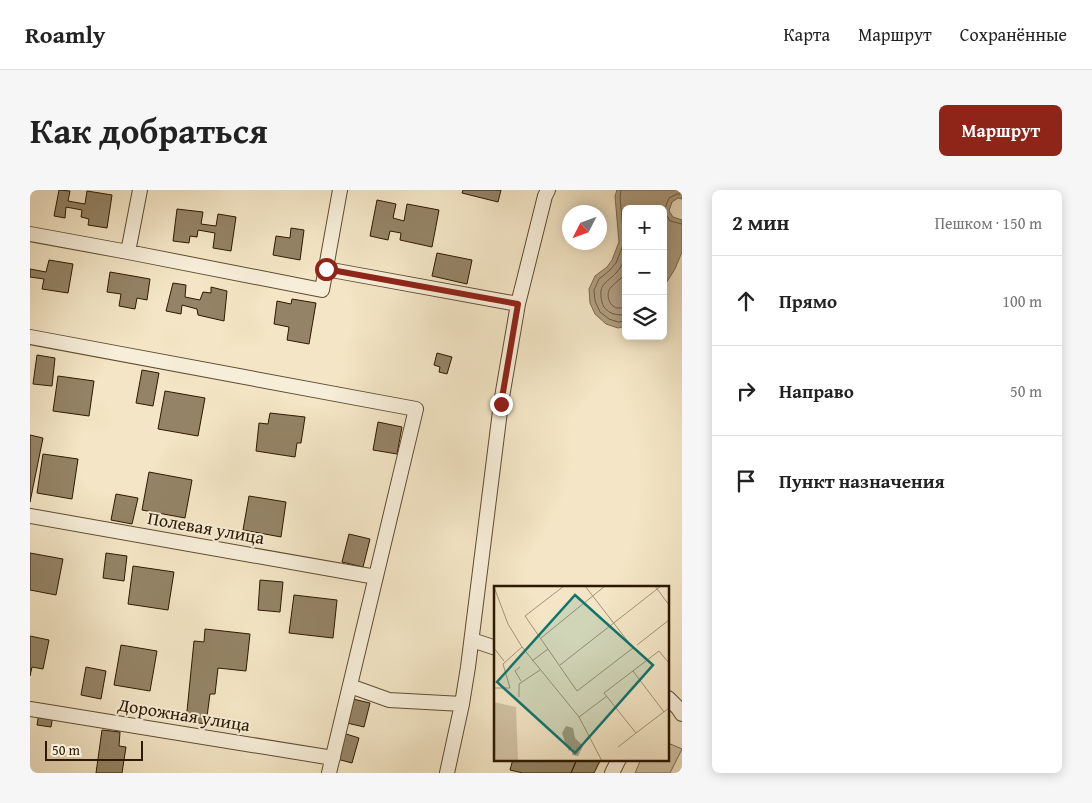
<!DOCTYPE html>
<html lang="ru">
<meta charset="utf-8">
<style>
body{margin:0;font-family:"Gentium Book Plus",serif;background:#f6f6f6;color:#222}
.controls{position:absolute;right:15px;top:15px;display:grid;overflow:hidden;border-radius:8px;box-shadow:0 2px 12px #0003}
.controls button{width:45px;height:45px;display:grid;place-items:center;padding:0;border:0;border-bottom:1px solid #e0e0e0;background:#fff;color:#222;font:25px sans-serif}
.compass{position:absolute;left:532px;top:15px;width:45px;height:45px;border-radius:50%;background:#fff;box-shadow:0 2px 12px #0003;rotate:228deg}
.scale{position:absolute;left:15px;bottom:12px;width:98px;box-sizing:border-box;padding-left:5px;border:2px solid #2d1900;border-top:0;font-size:14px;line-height:18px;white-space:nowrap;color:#2d1900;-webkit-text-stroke:4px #f7eed9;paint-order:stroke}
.stop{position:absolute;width:15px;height:15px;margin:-11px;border:4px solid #8f2418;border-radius:50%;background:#fff}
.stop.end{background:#8f2418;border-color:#fff;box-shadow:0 1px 5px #0008}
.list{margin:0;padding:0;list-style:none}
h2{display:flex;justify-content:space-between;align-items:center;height:65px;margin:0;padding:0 20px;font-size:21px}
h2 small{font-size:16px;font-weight:400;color:#767676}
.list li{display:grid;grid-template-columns:32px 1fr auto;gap:15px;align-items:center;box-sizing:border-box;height:90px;padding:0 20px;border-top:1px solid #e0e0e0}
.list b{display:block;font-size:19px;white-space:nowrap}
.list em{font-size:16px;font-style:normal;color:#767676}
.icon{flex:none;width:28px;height:28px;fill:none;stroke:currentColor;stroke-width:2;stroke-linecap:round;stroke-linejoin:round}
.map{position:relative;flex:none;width:652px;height:583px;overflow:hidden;border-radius:8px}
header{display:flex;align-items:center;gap:30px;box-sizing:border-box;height:70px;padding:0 25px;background:#fff;border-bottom:1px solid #e0e0e0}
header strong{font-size:24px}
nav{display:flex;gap:28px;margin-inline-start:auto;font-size:18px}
.intro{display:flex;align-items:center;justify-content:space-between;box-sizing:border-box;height:120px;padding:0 30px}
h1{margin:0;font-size:35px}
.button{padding:12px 22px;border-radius:8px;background:#8f2418;color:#fff;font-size:18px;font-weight:700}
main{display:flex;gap:30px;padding:0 30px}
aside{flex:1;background:#fff;border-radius:8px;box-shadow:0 2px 12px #0003}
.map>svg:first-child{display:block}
</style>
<header>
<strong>Roamly</strong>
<nav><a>Карта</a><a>Маршрут</a><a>Сохранённые</a></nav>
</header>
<div class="intro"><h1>Как добраться</h1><a class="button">Маршрут</a></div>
<main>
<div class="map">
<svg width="652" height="583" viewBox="0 0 652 583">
<rect width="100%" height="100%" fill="#f3e5c5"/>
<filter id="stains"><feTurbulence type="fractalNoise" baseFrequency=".004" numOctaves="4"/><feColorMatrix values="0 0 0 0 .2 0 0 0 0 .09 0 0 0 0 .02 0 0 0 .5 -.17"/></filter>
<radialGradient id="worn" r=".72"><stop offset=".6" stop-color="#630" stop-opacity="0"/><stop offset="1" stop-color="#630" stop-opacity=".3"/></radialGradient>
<!-- green -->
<path fill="#d1c2a4" stroke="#7f6e52" d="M638 553 652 559 640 583H605L611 569H638Z"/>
<!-- water -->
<path fill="#b0a082" stroke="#7c6a4e" d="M587 0H652V9L648 8 642 12 639 21 643 27 652 30V62L645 79 633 98V19H596V136L588 138 576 134 565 124 560 113 559 99 565 86 577 77 582 70 589 52 585 6Z"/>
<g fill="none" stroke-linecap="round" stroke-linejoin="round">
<!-- shore -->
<path stroke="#6e5c41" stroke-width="1" d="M591 0 590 7 594 53 586 73 580 80 569 89 564 100 565 111 570 122 579 129 588 132 596 131
M652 4H647L639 8 634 21 640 31 652 34
M596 66C593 72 591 78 586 83 579 91 569 94 571 106 571 109 572 114 574 117 580 125 587 125 596 125
M596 83C591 89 586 92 581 97 575 104 579 116 587 118 590 118 593 118 596 117"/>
</g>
<!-- building -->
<path fill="#948366" stroke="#2d1900" d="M29 0 40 1 38 11 55 14 57 1 82 5 77 38 58 35 59 29 51 27 52 20 36 17 35 28 24 26Z
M433 0H471L468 12 432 3Z
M347 10 366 14 363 28 374 31 377 14 409 20 402 57 370 50 371 43 360 41 358 50 340 46Z
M147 19 173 22 171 34 186 36 188 24 206 27 201 61 183 58 185 43 168 40 167 47 160 46 159 53 143 51Z
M261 38 274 40 270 70 243 65 246 46 260 48Z
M407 63 442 70 437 94 402 86Z
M19 70 43 74 38 103 12 99 14 89 0 87V79L16 82Z
M80 82 120 89 117 110 107 108 105 119 89 116 91 104 77 102Z
M143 93 156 95 155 107 170 110 173 102 181 103V97L197 101 194 131 168 125 167 119 152 115 151 124 136 121Z
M262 109 286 113 279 154 257 150 259 137 244 134 247 111 261 114Z
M407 163 422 167 417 184 409 182 410 177 404 175Z
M7 165 25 168 22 196 3 194Z
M112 180 129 183 123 216 106 213Z
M28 186 64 191 59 226 23 221Z
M135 201 175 208 168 246 128 239Z
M240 223 275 227 271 253H267L265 267 226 261 229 233 238 234Z
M348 232 372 237 367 264 343 260Z
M0 245 13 248 0 312Z
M13 264 48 269 42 309 7 303Z
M119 282 162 290 155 328 112 320Z
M86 304 108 308 102 334 81 330Z
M219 306 256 312 251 347 213 340Z
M319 344 340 349 333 377 312 372Z
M0 363 33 369 26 405 0 400Z
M76 363 97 366 94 391 73 388Z
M103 376 144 382 138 420 98 414Z
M230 390 253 392 250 422 228 420Z
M264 405 307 410 303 448 259 443Z
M175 439 220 444 216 481 188 478 185 504H180L176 534 156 531 164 451 174 452Z
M0 446 19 450 13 479 2 477 0 486Z
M91 455 127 461 120 501 84 495Z
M56 477 76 481 71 509 51 505Z
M323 509 340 513 334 537 317 533Z
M9 523 23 525 21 537 7 535Z
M72 540 90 542 89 556 96 557 92 583H66Z
M313 543 329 548 322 573 307 569Z
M483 569H547L541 583H493L480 580Z
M547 569H571L564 583H541Z"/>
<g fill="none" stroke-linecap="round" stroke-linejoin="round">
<!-- minor casing -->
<g stroke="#5e4c31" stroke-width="16">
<path id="minor" d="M0 44 98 62 292 100 310 0
M98 62 110 0
M296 79 488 114
M0 147 386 219 299 583
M0 326 346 387
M442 450 466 458
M320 496 359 510 432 514
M638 508 648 518 652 524
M0 519 303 568
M417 583 432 514 438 477 471 213 488 114 515 6 518 0
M582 583 589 569"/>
</g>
<!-- minor -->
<use href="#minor" stroke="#f7eed9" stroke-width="14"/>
</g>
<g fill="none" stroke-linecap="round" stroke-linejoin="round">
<!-- route -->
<path stroke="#8f2418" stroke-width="6" d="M296 79 488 114 471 214"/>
</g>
<g text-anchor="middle" stroke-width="4" stroke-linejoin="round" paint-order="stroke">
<!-- street labels -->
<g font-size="18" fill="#2d1900" stroke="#f7eed9">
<text transform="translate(176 338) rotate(10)" y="6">Полевая улица</text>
<text transform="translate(154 525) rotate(9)" y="6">Дорожная улица</text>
</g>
</g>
<!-- overview -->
<g transform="translate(464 396)">
<rect width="175" height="175" fill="#f3e5c5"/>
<path d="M0 116 22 121 24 175H0Z" fill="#d1c2a4"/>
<path d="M72 140 79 142 81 152 89 160 84 170 78 169 79 162 75 165 71 156 68 147Z" fill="#b0a082"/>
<path fill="none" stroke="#a49376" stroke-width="1" d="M70 0 31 30 83 105 139 62 91 0M161 0 175 19M0 1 14 38 28 61 85 131 108 175M47 52 111 0M143 59 175 34M0 62 10 75M38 75 54 63M175 77 165 65 110 107 142 147 175 122M66 79 167 0M26 81 21 85 27 95M139 85 170 126M0 102H16L9 78 28 61M25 111V98L46 84M85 131 113 110M124 161 142 147"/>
<path fill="#0f766e" fill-opacity="0.15" stroke="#0f766e" stroke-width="2.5" d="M81 9 159 79 81 167 3 96Z"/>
<rect width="175" height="175" fill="none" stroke="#2d1900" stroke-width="2.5"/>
</g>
<rect width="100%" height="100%" filter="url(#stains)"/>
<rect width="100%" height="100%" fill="url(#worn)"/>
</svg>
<div class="controls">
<button>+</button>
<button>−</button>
<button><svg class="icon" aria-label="layers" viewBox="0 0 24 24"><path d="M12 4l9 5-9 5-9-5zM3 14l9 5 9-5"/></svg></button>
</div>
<svg class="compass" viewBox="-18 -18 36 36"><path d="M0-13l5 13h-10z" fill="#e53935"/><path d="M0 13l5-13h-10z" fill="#767676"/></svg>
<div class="scale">50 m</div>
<div class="stop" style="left:296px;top:79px"></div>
<div class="stop end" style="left:471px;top:214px"></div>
</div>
<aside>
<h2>2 мин<small>Пешком · 150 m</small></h2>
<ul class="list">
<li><svg class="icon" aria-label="ahead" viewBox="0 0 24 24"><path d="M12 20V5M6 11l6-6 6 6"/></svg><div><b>Прямо</b></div><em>100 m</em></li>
<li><svg class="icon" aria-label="right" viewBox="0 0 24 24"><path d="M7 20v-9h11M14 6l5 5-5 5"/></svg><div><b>Направо</b></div><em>50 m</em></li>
<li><svg class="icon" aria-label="arrive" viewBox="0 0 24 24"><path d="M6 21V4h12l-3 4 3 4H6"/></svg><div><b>Пункт назначения</b></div></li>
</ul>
</aside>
</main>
